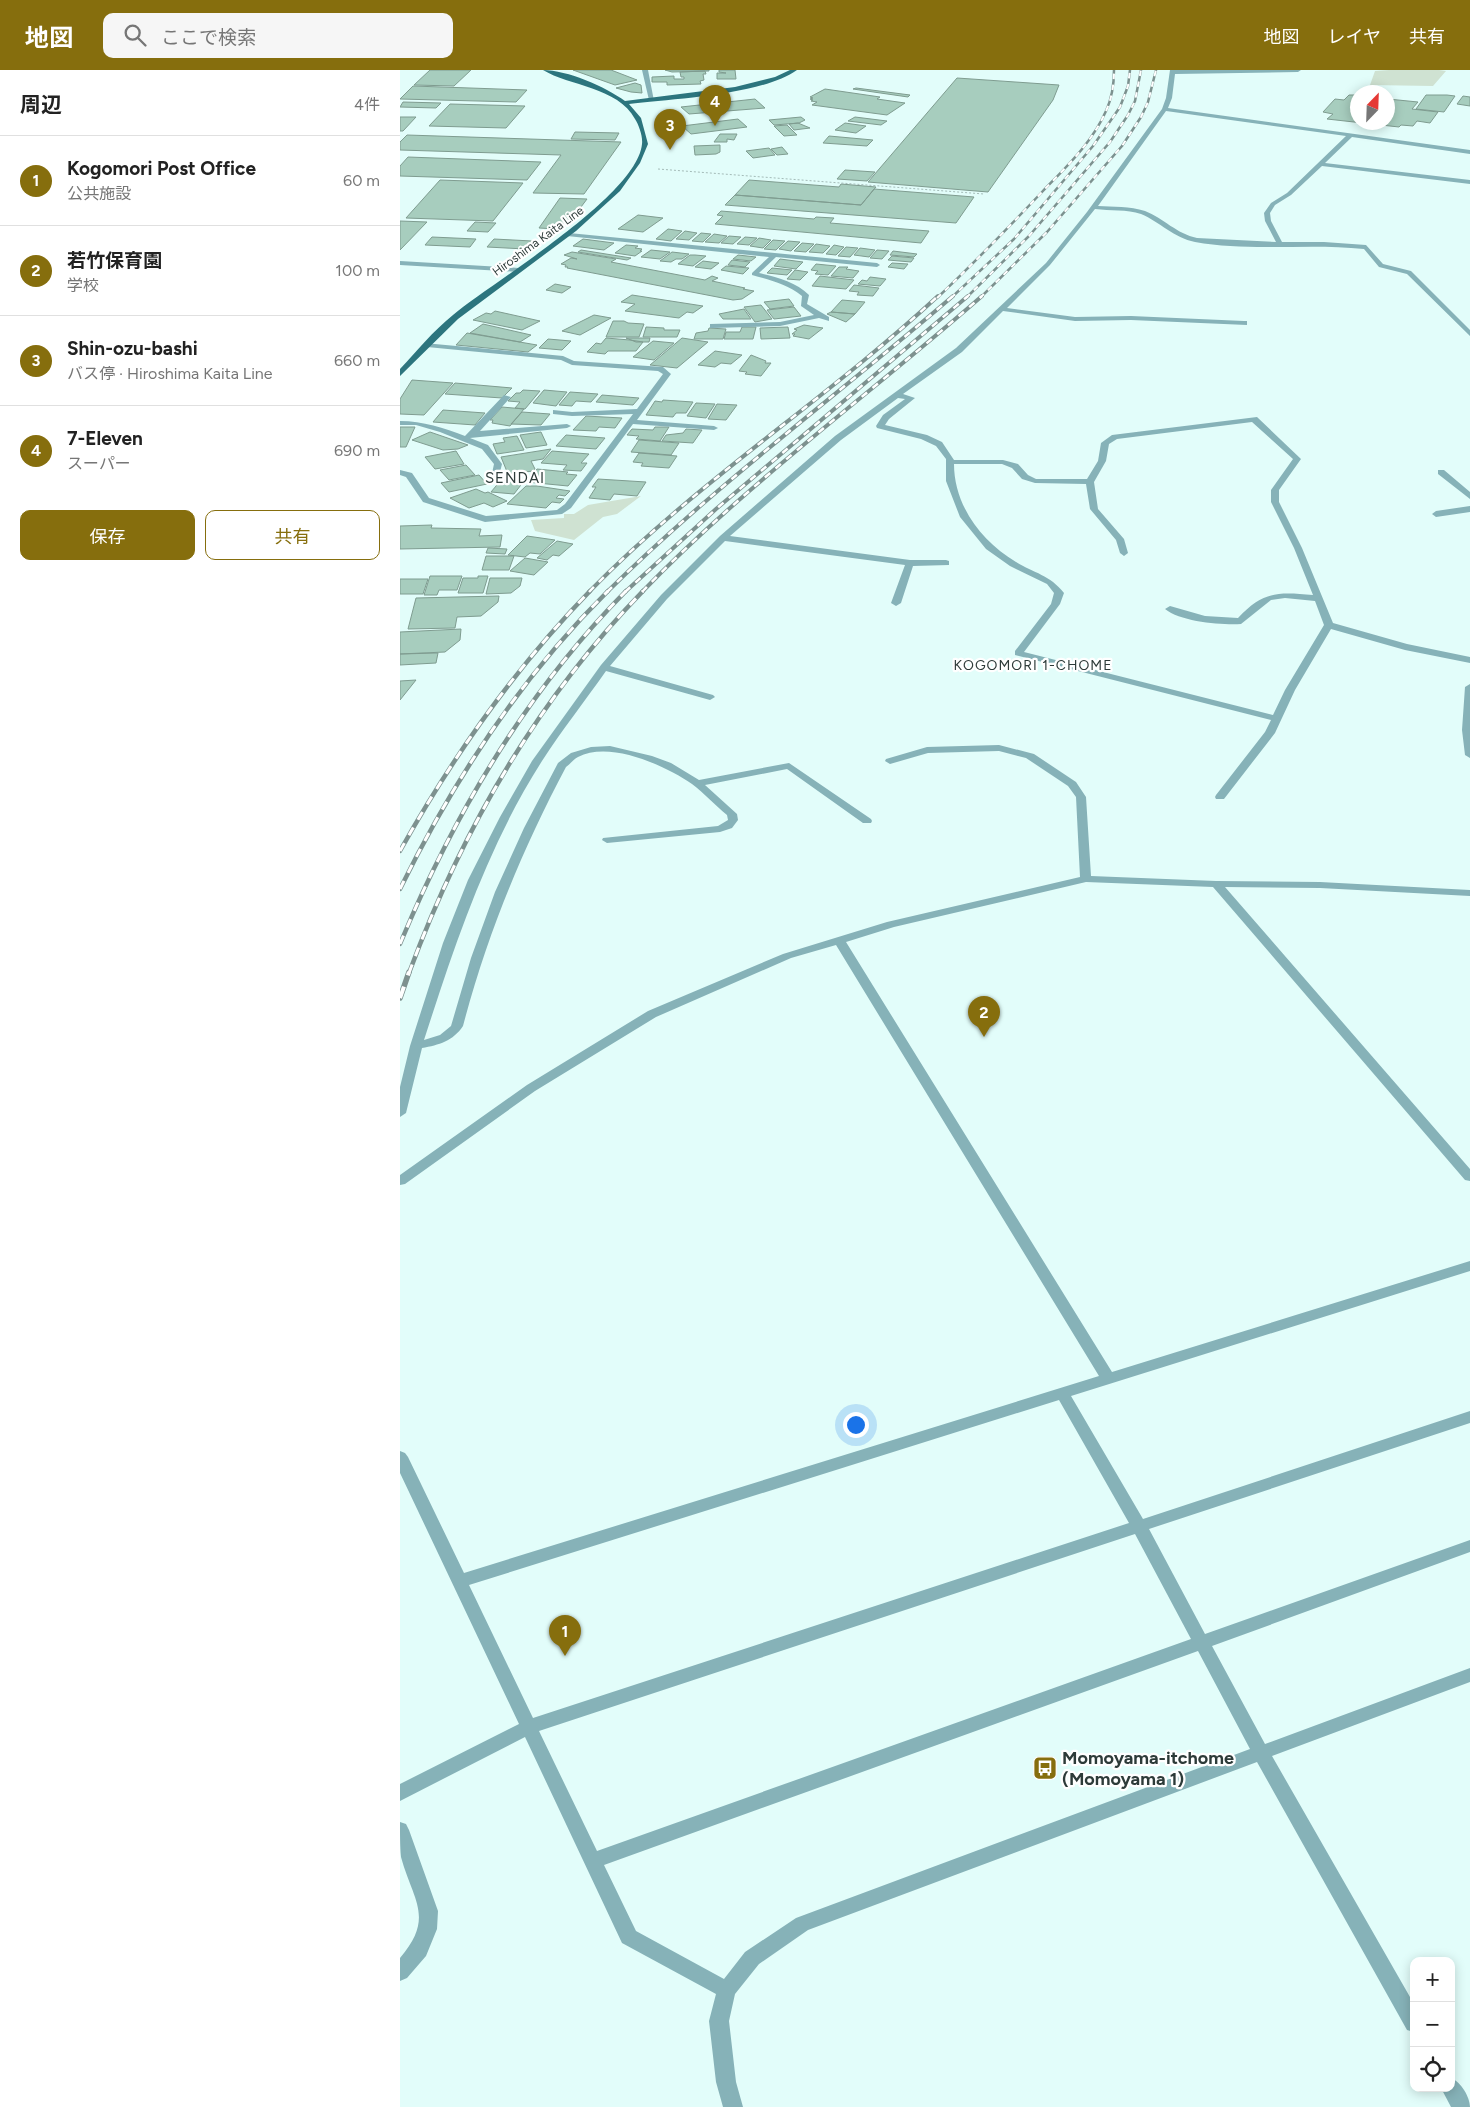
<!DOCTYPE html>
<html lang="ja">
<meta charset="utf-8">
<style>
body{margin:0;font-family:Figtree,"Noto Sans JP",sans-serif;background:#f6f6f6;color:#222}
.controls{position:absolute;right:15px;bottom:15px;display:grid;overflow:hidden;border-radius:10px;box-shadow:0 2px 12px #0003}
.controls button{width:45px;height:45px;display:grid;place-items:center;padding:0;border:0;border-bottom:1px solid #e0e0e0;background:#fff;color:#222;font:25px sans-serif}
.compass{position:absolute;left:950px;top:15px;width:45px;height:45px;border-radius:50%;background:#fff;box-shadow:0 2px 12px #0003;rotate:23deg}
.you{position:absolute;left:455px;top:1354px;width:18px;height:18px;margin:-12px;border:4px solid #fff;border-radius:50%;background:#1a73e8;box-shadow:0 0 0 8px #1a73e833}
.badge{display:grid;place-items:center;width:32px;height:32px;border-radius:50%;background:#866e0d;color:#fff;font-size:16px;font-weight:700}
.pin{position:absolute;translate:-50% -41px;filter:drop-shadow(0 1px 2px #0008)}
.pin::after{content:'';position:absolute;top:26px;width:18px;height:15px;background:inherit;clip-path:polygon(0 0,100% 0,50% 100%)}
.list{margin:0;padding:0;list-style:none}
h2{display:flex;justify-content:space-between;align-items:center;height:65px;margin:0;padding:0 20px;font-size:21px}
h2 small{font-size:16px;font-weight:400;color:#767676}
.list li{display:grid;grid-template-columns:32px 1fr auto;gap:15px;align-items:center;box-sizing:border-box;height:90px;padding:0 20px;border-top:1px solid #e0e0e0}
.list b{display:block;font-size:19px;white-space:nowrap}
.list p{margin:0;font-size:16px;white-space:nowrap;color:#767676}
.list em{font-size:16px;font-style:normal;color:#767676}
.actions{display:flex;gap:10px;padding:15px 20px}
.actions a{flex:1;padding:11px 0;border:1px solid #866e0d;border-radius:10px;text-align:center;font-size:18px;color:#866e0d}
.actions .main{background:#866e0d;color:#fff}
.icon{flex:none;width:28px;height:28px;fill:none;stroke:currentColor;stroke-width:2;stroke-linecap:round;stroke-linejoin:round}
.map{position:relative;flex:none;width:1070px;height:2037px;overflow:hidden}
header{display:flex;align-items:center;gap:30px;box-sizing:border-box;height:70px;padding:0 25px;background:#866e0d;color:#fff}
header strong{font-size:24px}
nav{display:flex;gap:28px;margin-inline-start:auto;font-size:18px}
.search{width:350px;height:45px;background:#f6f6f6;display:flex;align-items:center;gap:12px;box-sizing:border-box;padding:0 18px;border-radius:10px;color:#767676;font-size:19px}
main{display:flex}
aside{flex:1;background:#fff}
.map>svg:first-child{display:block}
</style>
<header>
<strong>地図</strong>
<div class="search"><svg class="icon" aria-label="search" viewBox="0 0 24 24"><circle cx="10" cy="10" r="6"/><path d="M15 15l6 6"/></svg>ここで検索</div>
<nav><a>地図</a><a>レイヤ</a><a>共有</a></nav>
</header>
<main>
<aside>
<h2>周辺<small>4件</small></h2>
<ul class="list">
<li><span class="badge">1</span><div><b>Kogomori Post Office</b><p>公共施設</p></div><em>60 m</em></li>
<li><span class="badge">2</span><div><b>若竹保育園</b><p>学校</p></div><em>100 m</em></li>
<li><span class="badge">3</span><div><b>Shin-ozu-bashi</b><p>バス停 · Hiroshima Kaita Line</p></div><em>660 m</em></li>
<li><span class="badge">4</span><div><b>7-Eleven</b><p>スーパー</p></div><em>690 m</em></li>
</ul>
<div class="actions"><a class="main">保存</a><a>共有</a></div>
</aside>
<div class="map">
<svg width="1070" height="2037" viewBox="0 0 1070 2037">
<rect width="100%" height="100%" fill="#e2fdfa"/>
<!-- green -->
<path fill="#cfe2d2" d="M989 0H1039L1046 1 1033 16 970 15 975 1Z
M241 426 217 444 203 447 174 470 135 461 131 450 164 448V444H174L188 435Z"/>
<!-- building -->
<path fill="#a7cdbe" stroke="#7f9c90" d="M30 0H71L54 16 14 15Z
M173 0H211L237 10 215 15Z
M265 0H309V1L272 2Z
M319 0H335L336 9H317V3H326L319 2Z
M305 1 306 4H303L304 10 300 11 301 14 267 15V12H252V7L274 6V9H284V7H281L280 2Z
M557 8 659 15 653 30 588 122 468 112Z
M235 13 241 15 242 23 231 22 216 18Z
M13 16 127 20 116 32 0 29Z
M456 18 510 25 508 27 453 19Z
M425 19 480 27 477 29 505 33 487 45 412 35 417 32 411 31 413 30 410 29 413 28 410 27Z
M949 25H958V52H988V29L1018 32 1012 39 1038 42 1030 53 1017 51 1013 56 1001 55 999 57 927 49 933 44 923 42 935 29 944 30Z
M1026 25H1047L1055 26 1044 42 1016 39Z
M1063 26 1070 27V36L1057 34Z
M355 29 365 38 289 44 281 37Z
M3 32 41 33 36 38 0 37Z
M50 34 125 36 106 58 29 56Z
M0 47H16L3 61H0Z
M401 47 405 50 399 53 374 55 369 50Z
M455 47 487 51 481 55 448 51Z
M338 49 347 57 291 64 282 56Z
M398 53 410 58 394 60 389 54Z
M445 53 466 56 456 63 435 60Z
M387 55 397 65 384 66 374 56Z
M175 62 219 63 215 70 171 69Z
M320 64H337L334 70 327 69V72H314Z
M7 65 221 72 184 124 133 123 161 85 0 80V72Z
M429 66 473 70 467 76 423 73Z
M320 75V82L316 84 295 85 294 76Z
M382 77 388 84 377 85 371 79Z
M369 78 375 85 353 88 346 81Z
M8 87 141 92 127 110 0 106V96Z
M445 100 475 102 467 111 437 109Z
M40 110 123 113 93 151 6 148Z
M349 110 439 117 441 114 476 117 461 135 335 125Z
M474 119 574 127 556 153 325 135 335 125 461 135Z
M160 128 187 129 175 145 156 159 139 158Z
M321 141 414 149 416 147 434 148 430 153 529 161 521 173 315 154 323 146 317 145Z
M238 145 263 148 243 162 218 159Z
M0 151 27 152 0 180Z
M75 152 96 153 88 162 67 161Z
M268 159 282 161 271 171 256 169Z
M285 161 297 163 289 170 276 169Z
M301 163 311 164 303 172 292 171Z
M314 164 327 166 319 173 305 172Z
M329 166 341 167 333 174 321 173Z
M32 167 76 169 70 177 25 175Z
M345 167 357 168 349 175 337 174Z
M359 168 371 170 363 178 350 176Z
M94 169 132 171 125 179 87 177Z
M183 169 214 173 204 180 173 176Z
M373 170 385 171 376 180 364 179Z
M388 171 400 172 391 181 379 179Z
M402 173 414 174 406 182 394 181Z
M416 174 430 176 423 183 409 182Z
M226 175 238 176 235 178 242 179 240 181H242L235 186 215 183Z
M434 175 444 177 436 185 426 184Z
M446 177 458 178 450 187 438 186Z
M460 178 475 180 469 187 454 185Z
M181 180 231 188 227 190 178 182Z
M251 180 270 182 260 189 241 187Z
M477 180 489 181 482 189 470 188Z
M493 181 517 184 514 187 490 185Z
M172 182 216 189 211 192 305 210 312 206 318 208 312 211 345 218 343 219 354 221 342 229 333 230 167 198 168 197H165L166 195 161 194 171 188 177 189 164 185Z
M272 182 289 184 282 189H276L271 192 260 191Z
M290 185H295L306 186 293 196 278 194Z
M338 185 356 187 351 191 333 189Z
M492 186 514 188 511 192 488 190Z
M380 189 403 192 396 199 374 196Z
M332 190 350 192 345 197 328 195Z
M303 191 319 193 311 199 295 197Z
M492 193 508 194 504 199 488 197Z
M416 194 436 196 428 205 415 204 418 201 411 200Z
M326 196 349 198 343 204 321 200Z
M439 197H448L446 199 459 201 453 208 431 206Z
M372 198 392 200 387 205 367 203Z
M395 200 408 202 400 210 387 209Z
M420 206 454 210 446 219 412 216Z
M470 207 486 209 480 216 458 214 462 210 467 211Z
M155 214 171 217 162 223 146 220Z
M454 215 479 218 473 226 457 225 459 222 449 221Z
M232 225 303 236 293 243 287 242 279 248 225 241 235 234 221 232Z
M389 229 394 236 370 239 364 232Z
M442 230 465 232 455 244 431 242Z
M361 235 372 249 355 252 344 237Z
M394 237 401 246 374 249 367 240Z
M344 239 351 249H323L319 244Z
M95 241 140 251 122 260 73 250 86 243 91 244Z
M431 242 455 244 446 252 427 244Z
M194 245 211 248 180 265 162 261Z
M213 251H224L228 253 244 254 239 267H206Z
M83 254 131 265 120 272 70 263Z
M404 255 423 258 409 269 393 266 395 264H392L397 260 394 259Z
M246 257 264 258V260H280L277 267H243Z
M342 257H356L353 269H324L326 262H340Z
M388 257 390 268 361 269 360 258Z
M309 258 326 259 323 269H294L296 263 308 261Z
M67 263 137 275 128 282 56 275Z
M206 268 230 270 243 272 236 281H208L205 284 187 282 196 273 201 274Z
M226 268H250L249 272H236Z
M282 268 308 272 277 298 250 295Z
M148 269 171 271 162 280 139 278Z
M253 271 274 273 254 290 233 287Z
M315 281 342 285 331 294 321 293 315 297 298 295Z
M351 285 366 291 365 293H371L361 306 345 304 347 302 339 301Z
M12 310 53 313 24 345 0 344V329Z
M55 313 112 318 102 328 45 324Z
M123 320 140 321 125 339 115 338 120 332 108 331 116 323H120Z
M144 320 167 322 156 336 133 333Z
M170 322 198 324 191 332 176 331 172 336 159 335Z
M202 325 239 328 233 335 196 332Z
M263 330 293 332 286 343H276L273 347 246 345 255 331 262 332Z
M296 333 315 334 306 348 287 346Z
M317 334 337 335 326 350 308 349Z
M102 337 124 339 110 356 92 353 93 350H90Z
M43 340 85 343 75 355 33 352Z
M122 342 150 344 141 355 111 354Z
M186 346 222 348 215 358 199 357 196 361 173 360Z
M0 357H15L6 377H0Z
M255 357H269L260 371 236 369 239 366 227 365 232 359 253 360Z
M286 359 302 360 293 373 262 371 266 365 283 363Z
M30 362 68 375 58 379 43 380 12 370Z
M141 362 147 375 126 378 120 365Z
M166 365 205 368 196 379 156 376Z
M117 366 124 380 97 384 93 374 105 372 103 368Z
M239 370 279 373 271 385 231 382Z
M151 379 143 389 131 391 135 399 133 401 108 404 101 387Z
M56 381 64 394 35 399 25 387Z
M152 381 189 384 181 393H187L181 401 163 400 167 395 141 393Z
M239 383 277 386 269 398 241 396 243 393 233 392Z
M66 395 75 405 49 410 40 400Z
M137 399 168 402 166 404 177 405 168 416 127 412Z
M79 405 87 414 49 422 41 413Z
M198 409 246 412 237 426 214 424 210 430 189 428 196 417H192Z
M101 410 124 411 114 424 91 422Z
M126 416H137L170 421 165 426 159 425 156 428 164 429 160 433 152 432 146 438 107 434Z
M76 419 85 423 88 422 107 431 93 437 84 433 69 438 50 428Z
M32 455 31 458 81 459 79 466 102 465 100 477 0 479V456Z
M127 466 155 470 140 484 130 483 125 487 108 485Z
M157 471 173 474 159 486 153 485 147 490 137 488Z
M88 478 107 479 105 484 86 483Z
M86 486H114L109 500H82Z
M125 488 148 492 134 505 110 501Z
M30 506H62L57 520H39L37 525H24Z
M78 506H88L83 523H58L63 508H78Z
M90 508H122L120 516 111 523 86 524Z
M0 509H28L23 524H0Z
M99 526 98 532 81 546 57 547 55 558 8 559 16 528Z
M61 559 60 570 45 582 0 584V562Z
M38 583 36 593 0 595V584Z
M16 610 0 630V611Z"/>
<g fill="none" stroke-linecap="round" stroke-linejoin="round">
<!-- path -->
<path stroke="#a4bbb8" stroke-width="1" stroke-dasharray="2 2" stroke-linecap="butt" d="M258 99 584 124"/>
<!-- minor -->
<path fill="#86b2b8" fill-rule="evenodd" d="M242 0H248L254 31 249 30Z
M770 0H901L898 2 775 4 772 28 768 38 1070 80V84L952 67 925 93 1070 110V114L922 96 891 125 875 135 870 143 871 151 882 172H924L966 175 983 194 1011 201 1070 260V266L1007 204 979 197 964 179C908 173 850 182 795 172 774 168 760 152 741 144 727 139 710 141 695 139L650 195 607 238 675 247 731 246 844 251H847V255L731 250 675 251 603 241 562 282 503 324 515 328 489 349 485 355 527 365 542 372 554 390H603L618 394 628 405 636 409H687L698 391 701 373 712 365 857 347 901 389 879 420V432L902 478 933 553 1007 574 1070 587V593L1005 580 931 559 895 620 875 663 824 729H816L815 727 816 725 865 662 871 650 615 585V581L651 534 654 523 647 514 610 496 586 479 560 447 546 411V389L536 376 521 369 477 358 476 356 483 345 505 329 498 328 441 370 330 466 510 490H546L549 491V495L513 496 501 533 496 536 491 533 505 495 325 471 267 529 210 596 313 625 315 627 310 630 206 601C185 631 162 660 142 691 87 777 55 874 24 970L40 965 51 956 71 888 95 822 124 758 158 693 171 683 191 677 210 676 252 686 271 693 299 710 389 693 471 749 472 751 471 753H463L387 699 305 715 337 744 338 750 332 758 320 762 207 773 202 770 203 768 318 756 328 750 327 745C315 735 304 723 292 714 266 696 210 670 178 687 174 689 170 694 166 697 122 780 87 865 63 956 53 971 39 975 22 978L6 1043 0 1047V1017L10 976 43 873 68 810 100 747 132 691 201 595 261 525 320 466 435 366 556 278 646 193 687 142 762 39 766 28ZM766 41 946 66 887 123 871 133 864 143 865 151 876 172 797 168C777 164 763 148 745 141 730 136 713 137 698 136ZM852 352 893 389 871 420V432L894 478 913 525C878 522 863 521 838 548L805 546 770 536 765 539C781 552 821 555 841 554L871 530 885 528 915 531 924 555 885 620 873 645 624 582 660 534 664 523C650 505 634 503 616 492 581 471 554 435 554 394H602L612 398 622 409 635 413 686 414 690 439 716 470 720 483 724 486 728 483 724 469 698 439 694 412 706 391 709 374 717 369Z
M169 163 477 193 480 195 477 197 376 187 359 203C377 207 396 212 409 225L407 234 429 247V251L419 248 380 256 313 258H310V254L380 252 414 245 401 236 402 226C387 214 370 210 352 205V203L369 187 167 166V164Z
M0 191 119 198 122 200 119 202 0 195Z
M24 273 163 286 174 291 263 297 271 304 237 350 314 356 318 358 314 360 233 354 171 438 162 444 85 452 23 432 6 407 0 405V400L12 403 29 428 86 446 157 440 165 434 233 344 172 346 153 344V340L172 342 237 339 263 304 258 301 172 295 161 290 27 277H24Z
M104 325 111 327 80 361 167 354 171 356 167 358 70 368 88 375 102 394 98 410 91 408 94 394 82 379 40 362 16 355H0V351C23 351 44 358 65 366Z
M1038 400H1044L1070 422V429L1038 404Z
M1070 436V442L1036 447 1032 444 1036 441Z
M1070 614V688L1065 685 1062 660 1065 617Z
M599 675 634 684 676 712 686 727 691 806 816 811 920 812 1070 820V826L920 818 825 817 1070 1099V1111L1065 1110 813 817 686 812 494 857 446 872 712 1302 1070 1191V1201L671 1326 743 1449 1070 1341V1353L749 1459 805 1564 1070 1470V1482L812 1576 865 1674 1070 1598V1612L872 1686 1014 1934V1962L1007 1960 857 1692 408 1860 359 1894 335 1924 329 1951 336 2012 343 2037H323L316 2012 309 1951 316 1924 222 1873 125 1667 0 1731V1714L119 1654 0 1403V1381L5 1383 8 1387 64 1503 699 1306 436 875 391 888 256 947 135 1021 5 1114 0 1115V1105L127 1015 248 941 383 884 487 852 680 807 676 727 668 716 626 688 599 681 528 683 490 694 485 691 486 689 527 677ZM659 1330 729 1453 133 1648 69 1515ZM735 1464 791 1569 197 1781 139 1661ZM798 1581 850 1679 396 1848 345 1882 324 1909 236 1861 204 1795Z
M0 1752 6 1754 9 1760 38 1841 37 1859 26 1886 7 1908 0 1911V1888C35 1847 13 1831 1 1787 0 1777 0 1763 0 1752Z
M1051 2008C1061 2012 1070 2027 1070 2037H1051L1041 2018H1051Z"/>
<!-- major -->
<path fill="#2c757e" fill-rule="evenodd" d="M143 0C167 0 206 17 225 31L335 17 375 7 390 0H397C362 25 272 29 229 34L241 48 248 74 240 93 220 121 176 161 58 249 0 306V299C17 281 33 261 53 245 94 211 237 126 242 74 243 67 239 55 235 49 218 17 169 16 143 0Z"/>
<!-- rail-far3 casing -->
<g stroke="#7d918f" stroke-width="2.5">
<path id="rail-far3" d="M537 228C573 194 608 158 642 122 666 97 692 73 706 41 712 28 714 14 714 0
M551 228 614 169 693 76 720 37 728 16 730 0
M566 228 629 166 710 72 728 45 735 31 741 0
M580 228 647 162 722 76 741 47 748 32 756 0"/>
</g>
<!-- rail-far2 casing -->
<g stroke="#7d918f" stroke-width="4">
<path id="rail-far2" d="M189 522C296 412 426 330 538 226
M207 522C315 415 438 325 553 226
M225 522 316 439 568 226
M242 522C346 414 469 325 582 226"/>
</g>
<!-- rail-far1 casing -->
<g stroke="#7d918f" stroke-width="4.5">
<path id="rail-far1" d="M0 781C53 686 114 599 190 521
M0 819C54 709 121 607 208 521
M0 874C54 744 126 622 226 521
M9 903C61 762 138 629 243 521"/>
</g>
<!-- rail casing -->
<g stroke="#7d918f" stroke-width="5.5">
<path id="rail" d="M0 928 9 902"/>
</g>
<!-- rail-far3 -->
<use href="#rail-far3" stroke="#fff" stroke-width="2" stroke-dasharray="5.5" stroke-linecap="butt"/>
<!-- rail-far2 -->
<use href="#rail-far2" stroke="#fff" stroke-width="2.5" stroke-dasharray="7" stroke-linecap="butt"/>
<!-- rail-far1 -->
<use href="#rail-far1" stroke="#fff" stroke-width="3" stroke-dasharray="9" stroke-linecap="butt"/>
<!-- rail -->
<use href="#rail" stroke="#fff" stroke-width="4" stroke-dasharray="12" stroke-linecap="butt"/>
</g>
<!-- icons -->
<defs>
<g id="bus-square" transform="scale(1.25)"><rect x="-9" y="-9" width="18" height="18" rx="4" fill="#866e0d" stroke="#fff"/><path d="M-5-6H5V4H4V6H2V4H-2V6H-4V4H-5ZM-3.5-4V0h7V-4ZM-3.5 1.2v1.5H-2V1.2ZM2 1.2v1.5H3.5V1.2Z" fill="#fff"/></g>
</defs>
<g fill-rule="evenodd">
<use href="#bus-square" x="645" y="1698"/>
</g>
<g text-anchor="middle" stroke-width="4.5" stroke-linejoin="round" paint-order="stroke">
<!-- far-street labels -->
<g font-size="12" fill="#2d3b39" stroke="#fff">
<text transform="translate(138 171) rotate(-36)" y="4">Hiroshima Kaita Line</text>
</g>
<!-- far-neighbourhood labels -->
<g font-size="14" letter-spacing="1" fill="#2d3b39" stroke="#fff">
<text x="633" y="600">KOGOMORI 1-CHOME</text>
</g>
<!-- far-quarter labels -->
<g font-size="15" letter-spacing="1" fill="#2d3b39" stroke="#fff">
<text x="115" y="413">SENDAI</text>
</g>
<!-- near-poi labels -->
<g font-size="18" font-weight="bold" fill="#2d3b39" stroke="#fff" text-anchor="start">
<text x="662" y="1694">Momoyama-itchome<tspan x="662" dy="21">(Momoyama 1)</tspan></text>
</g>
</g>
</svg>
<div class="controls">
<button>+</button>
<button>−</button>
<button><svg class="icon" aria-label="locate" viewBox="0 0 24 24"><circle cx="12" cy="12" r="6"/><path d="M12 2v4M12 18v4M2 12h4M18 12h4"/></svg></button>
</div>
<svg class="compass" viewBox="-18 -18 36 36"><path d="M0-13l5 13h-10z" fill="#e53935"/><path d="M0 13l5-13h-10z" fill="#767676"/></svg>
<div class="you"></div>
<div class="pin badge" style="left:165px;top:1586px">1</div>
<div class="pin badge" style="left:584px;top:967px">2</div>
<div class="pin badge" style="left:270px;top:80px">3</div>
<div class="pin badge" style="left:315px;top:56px">4</div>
</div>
</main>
